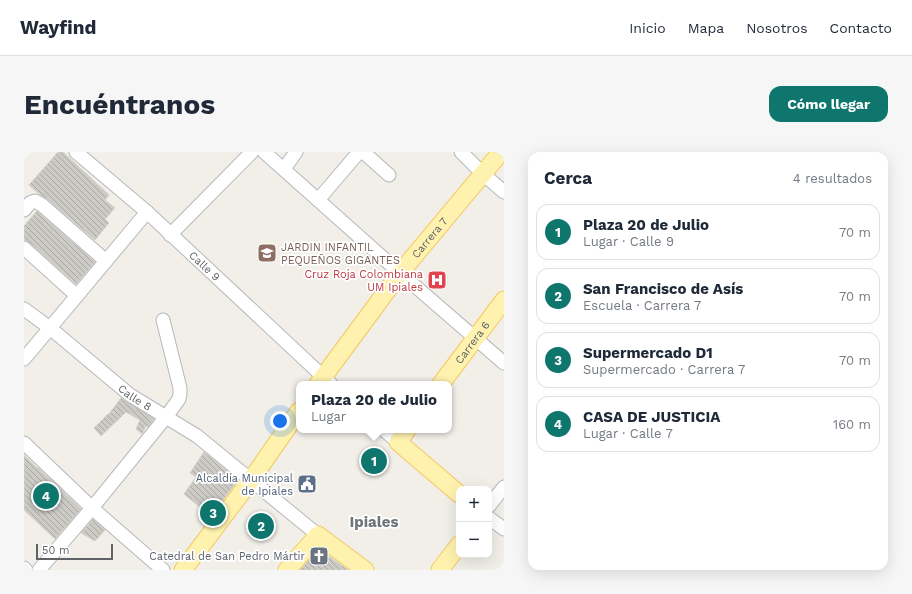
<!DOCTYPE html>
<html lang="es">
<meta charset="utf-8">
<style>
body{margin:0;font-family:"Work Sans",sans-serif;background:#f6f6f7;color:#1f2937}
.controls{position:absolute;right:12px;bottom:12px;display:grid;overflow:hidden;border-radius:8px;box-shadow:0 4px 16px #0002}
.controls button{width:36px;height:36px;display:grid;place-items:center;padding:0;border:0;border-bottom:1px solid #e0e1e3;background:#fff;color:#1f2937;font:20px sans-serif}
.scale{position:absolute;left:12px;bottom:10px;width:77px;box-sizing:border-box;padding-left:4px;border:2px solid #5f6368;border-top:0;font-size:11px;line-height:14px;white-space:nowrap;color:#5f6368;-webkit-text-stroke:3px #fff;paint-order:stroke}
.you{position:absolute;left:256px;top:269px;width:14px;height:14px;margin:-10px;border:3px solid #fff;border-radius:50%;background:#1a73e8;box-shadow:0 0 0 6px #1a73e833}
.badge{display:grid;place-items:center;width:26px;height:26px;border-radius:50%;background:#0f766e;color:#fff;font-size:13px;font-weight:700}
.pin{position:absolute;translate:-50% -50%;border:2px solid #fff;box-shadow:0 1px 4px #0006}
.popup{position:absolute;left:272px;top:229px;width:156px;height:52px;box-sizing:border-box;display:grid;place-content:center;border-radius:8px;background:#fff;filter:drop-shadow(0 1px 3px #0005);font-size:13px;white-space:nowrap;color:#747a83}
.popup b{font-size:15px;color:#1f2937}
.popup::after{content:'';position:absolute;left:50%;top:100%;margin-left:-8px;border:8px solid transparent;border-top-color:#fff}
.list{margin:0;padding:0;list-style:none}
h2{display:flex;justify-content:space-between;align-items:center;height:52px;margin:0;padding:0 16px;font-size:17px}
h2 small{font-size:13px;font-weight:400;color:#747a83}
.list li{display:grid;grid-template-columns:26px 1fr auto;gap:12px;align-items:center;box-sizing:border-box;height:56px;margin:0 8px 8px;padding:0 8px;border:1px solid #e0e1e3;border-radius:12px}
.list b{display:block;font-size:15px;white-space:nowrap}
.list p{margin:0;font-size:13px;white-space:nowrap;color:#747a83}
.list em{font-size:13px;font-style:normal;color:#747a83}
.map{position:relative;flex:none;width:480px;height:418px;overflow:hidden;border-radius:12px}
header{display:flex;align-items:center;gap:24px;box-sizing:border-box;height:56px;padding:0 20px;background:#fff;border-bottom:1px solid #e0e1e3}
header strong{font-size:19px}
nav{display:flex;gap:22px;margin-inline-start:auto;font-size:14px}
.intro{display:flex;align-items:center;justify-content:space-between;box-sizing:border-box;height:96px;padding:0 24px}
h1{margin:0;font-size:28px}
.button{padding:10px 18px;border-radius:12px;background:#0f766e;color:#fff;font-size:14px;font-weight:700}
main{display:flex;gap:24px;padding:0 24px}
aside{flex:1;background:#fff;border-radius:12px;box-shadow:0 4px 16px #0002}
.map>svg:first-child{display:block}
</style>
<header>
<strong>Wayfind</strong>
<nav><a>Inicio</a><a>Mapa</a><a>Nosotros</a><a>Contacto</a></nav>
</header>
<div class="intro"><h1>Encuéntranos</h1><a class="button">Cómo llegar</a></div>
<main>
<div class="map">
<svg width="480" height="418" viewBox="0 0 480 418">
<defs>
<pattern id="building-back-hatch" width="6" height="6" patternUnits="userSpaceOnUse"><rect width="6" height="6" fill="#cccac5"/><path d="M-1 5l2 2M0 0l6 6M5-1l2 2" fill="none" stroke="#a9a8a4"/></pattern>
</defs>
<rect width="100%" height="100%" fill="#f1efe8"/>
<!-- building -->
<path fill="url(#building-back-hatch)" stroke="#d6d1c6" d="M34 0H39L85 43 81 48 91 56 81 67 85 71 71 88 23 47 16 43 5 33Z
M13 59 71 110 52 132 5 90 0 88V74Z
M97 246 130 267 124 275 122 274 118 282 112 277 116 268 102 260 77 284 70 276 84 262H85Z
M180 300 214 328 183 369 177 365 181 359 160 342 172 325 166 321Z
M0 303 13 316V315L57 357 31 387 0 358Z
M69 367 81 378 71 389 57 381Z
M295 397 324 418H276Z"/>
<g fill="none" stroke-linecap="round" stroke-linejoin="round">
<!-- minor casing -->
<g stroke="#b5b8bc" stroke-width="15">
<g id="minor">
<path id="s1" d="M52 0 123 60 307 232"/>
<path d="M240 0 376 121 480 211"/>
<path d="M339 0 365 23"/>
<path d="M437 0 458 21 480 40"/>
<path d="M260 17 272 0"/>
<path d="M294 48 335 0"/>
<path d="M0 58 6 51 11 49 18 53 82 109"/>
<path d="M146 83 228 0"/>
<path d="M0 96 53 144"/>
<path id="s2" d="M0 157 26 176 106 243 173 284 294 383"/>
<path d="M0 207 123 60"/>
<path d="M360 278 374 290"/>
<path d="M0 291 68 356 139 418"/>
<path d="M465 354 480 335"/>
<path d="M465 366 480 377"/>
<path d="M0 416 2 418"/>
<path d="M15 418 68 356 142 265 155 247 156 242V236L139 168"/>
</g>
</g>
<!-- major casing -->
<g stroke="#f2c960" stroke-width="19">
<g id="major">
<path id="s3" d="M294 232 376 121 477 0"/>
<path id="s4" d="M417 232 480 148"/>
<path d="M383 278 374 290 435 342"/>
<path d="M159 418 227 328 275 259"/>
<path d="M263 418 294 383 341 418"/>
<path d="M416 418 435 393"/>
</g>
</g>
<!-- minor -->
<use href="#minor" stroke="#fff" stroke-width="13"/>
<!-- major -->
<use href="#major" stroke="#fff2af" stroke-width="17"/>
</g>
<!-- icons -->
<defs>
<g id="school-square" transform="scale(1)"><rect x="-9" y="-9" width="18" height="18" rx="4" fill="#8d6e63" stroke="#fff"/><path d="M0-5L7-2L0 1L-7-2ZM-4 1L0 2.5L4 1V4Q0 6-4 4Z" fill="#fff"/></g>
<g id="hospital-square" transform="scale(1)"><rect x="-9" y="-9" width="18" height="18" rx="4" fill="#e0444e" stroke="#fff"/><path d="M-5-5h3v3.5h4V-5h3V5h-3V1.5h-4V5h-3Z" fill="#fff"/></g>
<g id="civic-square" transform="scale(1)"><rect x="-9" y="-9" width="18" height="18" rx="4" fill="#5c6f8a" stroke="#fff"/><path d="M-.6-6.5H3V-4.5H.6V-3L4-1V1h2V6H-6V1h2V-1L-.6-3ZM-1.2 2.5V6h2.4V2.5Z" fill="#fff"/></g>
<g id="church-square" transform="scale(1)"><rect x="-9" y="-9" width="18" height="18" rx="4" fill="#6b7280" stroke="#fff"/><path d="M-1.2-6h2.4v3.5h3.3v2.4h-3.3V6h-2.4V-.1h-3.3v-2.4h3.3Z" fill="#fff"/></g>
</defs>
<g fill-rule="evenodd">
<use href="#school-square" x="243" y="101"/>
<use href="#hospital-square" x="413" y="128"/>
<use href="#civic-square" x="283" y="332"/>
<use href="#church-square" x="295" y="404"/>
</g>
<g text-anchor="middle" stroke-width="3.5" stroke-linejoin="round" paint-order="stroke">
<!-- street labels -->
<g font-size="11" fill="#5f6368" stroke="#fff">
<text dy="4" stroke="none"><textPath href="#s3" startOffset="184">Carrera 7</textPath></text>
<text dy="4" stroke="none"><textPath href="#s1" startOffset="172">Calle 9</textPath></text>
<text dy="4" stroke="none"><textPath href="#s4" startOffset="52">Carrera 6</textPath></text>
<text dy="4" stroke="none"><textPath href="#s2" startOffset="142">Calle 8</textPath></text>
</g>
<!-- education labels -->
<g font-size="11" fill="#785e54" stroke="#fff" text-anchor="start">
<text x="257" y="99">JARDIN INFANTIL<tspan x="257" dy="13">PEQUEÑOS GIGANTES</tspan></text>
</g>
<!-- health labels -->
<g font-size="11" fill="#be3a42" stroke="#fff" text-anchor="end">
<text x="399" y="126">Cruz Roja Colombiana<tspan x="399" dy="13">UM Ipiales</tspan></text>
</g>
<!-- service labels -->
<g font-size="11" fill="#4e5e75" stroke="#fff" text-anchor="end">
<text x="269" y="330">Alcaldía Municipal<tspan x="269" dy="13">de Ipiales</tspan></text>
</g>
<!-- worship labels -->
<g font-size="11" fill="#5b616d" stroke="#fff" text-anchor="end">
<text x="281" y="408">Catedral de San Pedro Mártir</text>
</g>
<!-- district labels -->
<g font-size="15" font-weight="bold" fill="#70757a" stroke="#fff">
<text x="350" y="375">Ipiales</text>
</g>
</g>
</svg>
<div class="controls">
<button>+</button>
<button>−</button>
</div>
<div class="scale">50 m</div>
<div class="you"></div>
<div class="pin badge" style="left:350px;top:309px">1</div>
<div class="popup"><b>Plaza 20 de Julio</b>Lugar</div>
<div class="pin badge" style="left:237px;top:374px">2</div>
<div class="pin badge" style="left:189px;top:361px">3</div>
<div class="pin badge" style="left:22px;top:344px">4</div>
</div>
<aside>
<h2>Cerca<small>4 resultados</small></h2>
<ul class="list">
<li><span class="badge">1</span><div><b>Plaza 20 de Julio</b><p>Lugar · Calle 9</p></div><em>70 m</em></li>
<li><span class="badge">2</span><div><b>San Francisco de Asís</b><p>Escuela · Carrera 7</p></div><em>70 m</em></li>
<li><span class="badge">3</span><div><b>Supermercado D1</b><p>Supermercado · Carrera 7</p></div><em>70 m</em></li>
<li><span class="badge">4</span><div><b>CASA DE JUSTICIA</b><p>Lugar · Calle 7</p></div><em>160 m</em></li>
</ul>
</aside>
</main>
